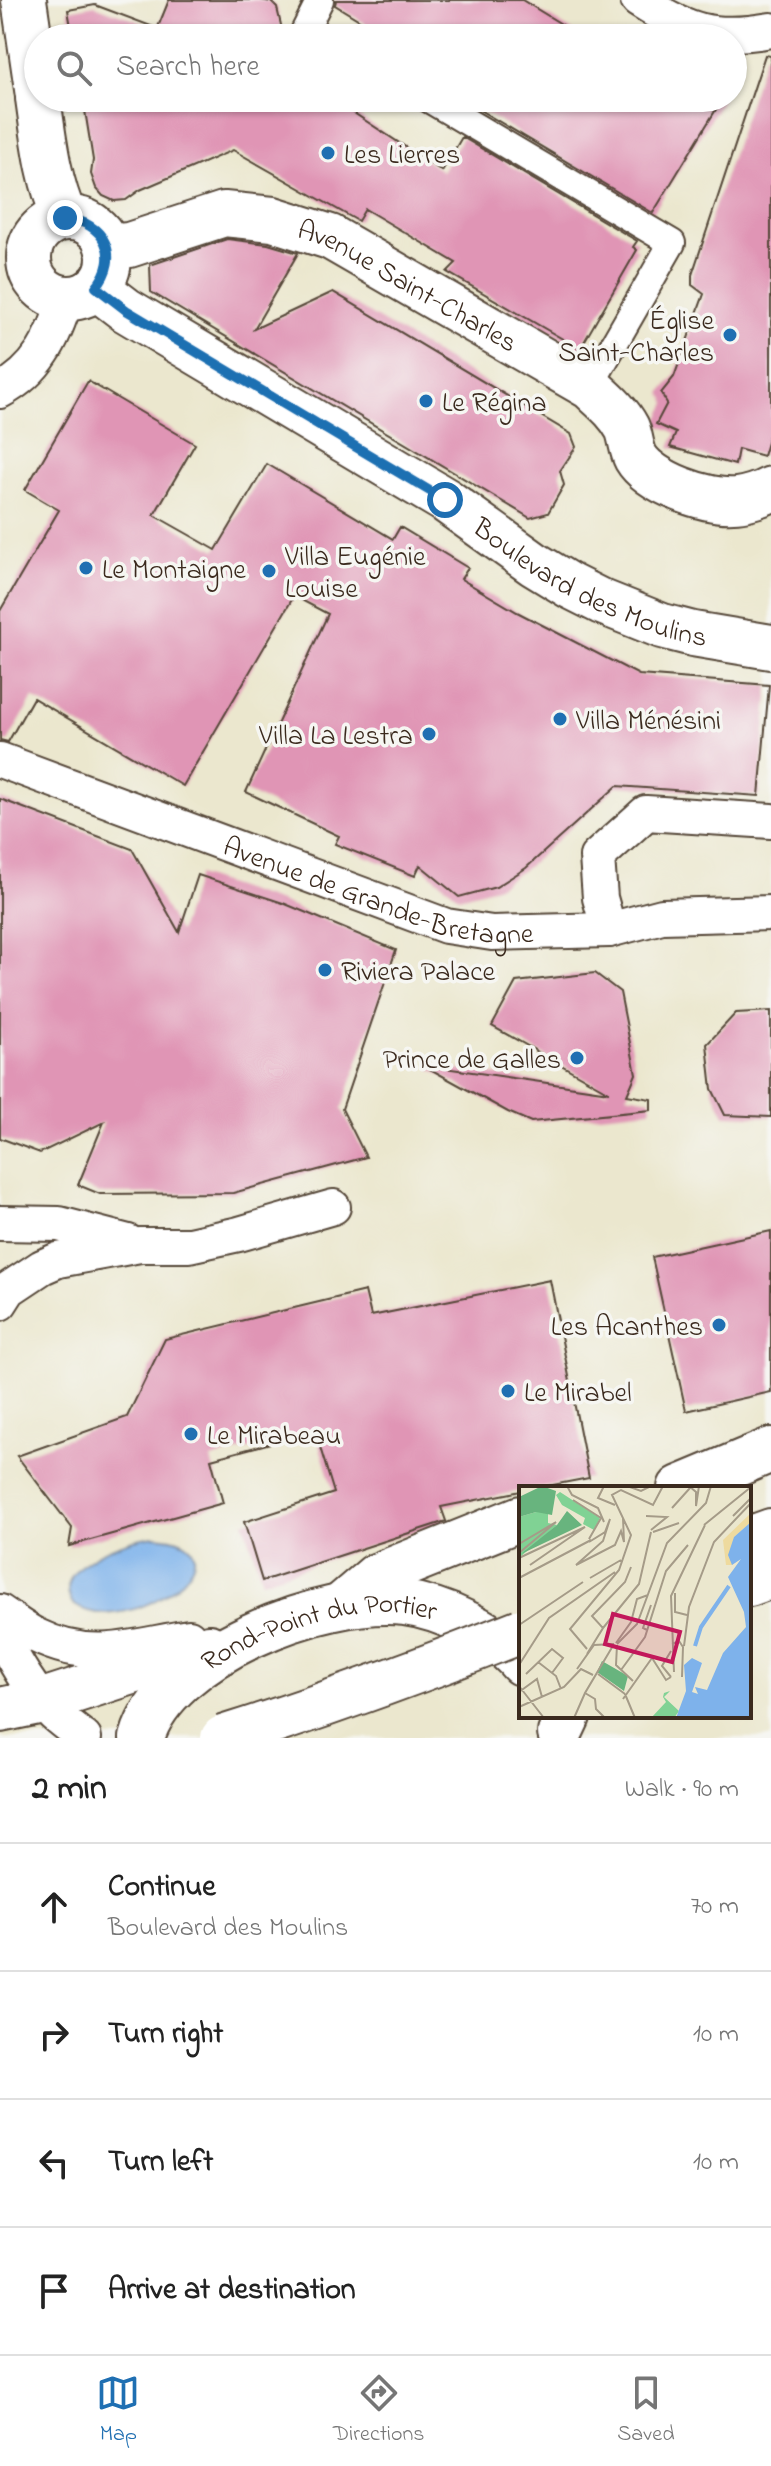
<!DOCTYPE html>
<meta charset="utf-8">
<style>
body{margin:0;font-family:"Indie Flower",sans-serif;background:#f2f2f2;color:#222}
.stop{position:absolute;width:24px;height:24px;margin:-18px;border:6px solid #1f6fb2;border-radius:50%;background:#fff}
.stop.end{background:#1f6fb2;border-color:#fff;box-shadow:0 2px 8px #0008}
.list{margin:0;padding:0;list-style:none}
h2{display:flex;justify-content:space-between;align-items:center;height:104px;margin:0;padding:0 32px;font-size:34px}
h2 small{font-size:26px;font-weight:400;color:#767676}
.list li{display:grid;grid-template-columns:52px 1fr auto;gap:24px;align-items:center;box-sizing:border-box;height:128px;padding:0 32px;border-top:2px solid #e0e0e0}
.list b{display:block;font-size:30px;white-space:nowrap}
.list p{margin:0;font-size:26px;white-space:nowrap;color:#767676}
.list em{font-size:26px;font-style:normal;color:#767676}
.icon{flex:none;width:44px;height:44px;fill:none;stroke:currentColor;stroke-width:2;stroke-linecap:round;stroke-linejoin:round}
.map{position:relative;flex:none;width:771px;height:1738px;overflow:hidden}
.search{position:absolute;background:#fff;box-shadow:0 2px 6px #0004;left:24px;right:24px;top:24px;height:88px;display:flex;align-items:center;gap:20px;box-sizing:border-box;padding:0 28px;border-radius:44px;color:#767676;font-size:30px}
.sheet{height:616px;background:#fff}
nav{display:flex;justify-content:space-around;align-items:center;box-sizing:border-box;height:112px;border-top:2px solid #e0e0e0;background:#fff;font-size:22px;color:#767676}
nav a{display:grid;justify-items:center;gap:4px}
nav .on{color:#1f6fb2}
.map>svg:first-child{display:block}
</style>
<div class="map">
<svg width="771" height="1738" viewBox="0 0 771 1738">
<rect width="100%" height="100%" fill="#f6f6f2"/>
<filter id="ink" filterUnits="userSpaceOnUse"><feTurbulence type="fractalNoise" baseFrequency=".0125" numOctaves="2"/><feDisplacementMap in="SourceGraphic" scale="16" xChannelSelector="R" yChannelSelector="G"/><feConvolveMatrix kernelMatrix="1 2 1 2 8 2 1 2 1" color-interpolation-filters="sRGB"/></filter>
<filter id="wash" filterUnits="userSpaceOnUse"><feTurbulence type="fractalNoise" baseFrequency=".006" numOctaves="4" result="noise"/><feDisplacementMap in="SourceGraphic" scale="32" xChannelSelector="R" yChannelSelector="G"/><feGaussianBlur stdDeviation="1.8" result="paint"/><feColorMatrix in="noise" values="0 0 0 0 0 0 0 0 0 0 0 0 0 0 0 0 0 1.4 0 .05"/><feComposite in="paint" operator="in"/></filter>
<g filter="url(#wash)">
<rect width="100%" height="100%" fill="#ebe7ce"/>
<!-- water -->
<path fill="#7eb2eb" stroke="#5c6e84" stroke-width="2" d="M154 1536C259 1541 132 1645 73 1604 48 1565 127 1539 154 1536Z"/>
<g id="blocks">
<!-- building -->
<path fill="#e095b5" d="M169 0H261L271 2 277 8 284 38H190L158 27Z
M336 0H522L584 38H389L335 5Z
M95 5 175 35 174 38H73L68 10Z
M765 55 771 56V429L763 456 738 449 735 465 670 447 676 433 656 424 667 403 661 393 674 377 704 294 692 285V275Z
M83 98H331L442 171 462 137 637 241 633 247 637 250 580 349 447 272 456 263 365 209 358 221 233 150 140 190 126 200 114 201 103 196 96 188 91 174 93 160Z
M484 98H723L653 213 478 109Z
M227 239 268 244 298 253 254 329 333 292 571 434 576 447 560 471 564 485 548 513 530 518 151 292 150 265 153 264Z
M88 381 195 444 154 515 216 550 267 464 393 539 400 527 468 568 461 579 517 612 639 675 769 685 759 796 617 786 526 868 496 887 459 897 420 865 415 876 335 844 339 836 246 792 328 614 294 596 183 786 33 698 8 742 0 740V611L59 510 25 490Z
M0 799 132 849 179 932 198 875 283 903 396 950 342 1109 366 1157 233 1193 100 1194 78 1185 104 1122 40 1153 0 1138Z
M595 973 620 992 636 1074 627 1095 651 1099V1110L531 1122 508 1112 430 1069 431 1066 609 1092 492 1026 516 982Z
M771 1011V1117L725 1115 712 1089 707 1044 736 1013Z
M771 1231V1392L686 1411 652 1257Z
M550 1280 589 1478 537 1488H521V1491L441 1507 446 1521 262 1581 244 1522 334 1493 315 1431 211 1459 223 1503 69 1546 72 1528 17 1456 127 1417 165 1339 365 1291 371 1316Z"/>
</g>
</g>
<g filter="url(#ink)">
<use href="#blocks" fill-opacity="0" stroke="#554638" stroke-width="2"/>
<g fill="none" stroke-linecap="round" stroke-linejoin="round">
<!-- pedestrian casing -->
<g stroke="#554638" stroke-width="30">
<path id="pedestrian" d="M312 38 303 34 320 0
M427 98 672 243 599 370"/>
</g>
<!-- minor casing -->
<g stroke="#554638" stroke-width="38">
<g id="minor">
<path d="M638 0C688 32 712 40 771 30"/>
<path d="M0 391C38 371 54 338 66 298"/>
<path id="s1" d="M0 760 446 926 492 933 609 930 662 916 771 913"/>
<path d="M609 930 600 898 597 857 646 813 771 821"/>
<path d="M0 1223 59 1224 128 1242"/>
<path d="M0 1303 9 1289 42 1267 58 1260 140 1245H189L239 1234 333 1207"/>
<path d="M0 1612C12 1620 24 1630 37 1636 92 1663 132 1646 189 1637"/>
<path d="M0 1634C15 1662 31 1691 54 1714 63 1722 74 1730 84 1738"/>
</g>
</g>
<!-- tertiary casing -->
<g stroke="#554638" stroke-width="48">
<g id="tertiary">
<path id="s2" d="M107 247 129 245 224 214 273 219 330 237 590 387C604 400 618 411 627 428 631 437 631 449 636 458 650 482 708 503 736 500 747 499 762 494 771 489"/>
<path id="s3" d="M96 287 126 310 445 500 534 564 570 586 602 602 662 626 693 634 771 647"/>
</g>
</g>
<!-- secondary casing -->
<g stroke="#554638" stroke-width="48">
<g id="secondary">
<path d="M24 0 38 96"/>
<path d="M38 98C44 140 48 180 65 218"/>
<circle cx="69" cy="258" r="40"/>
<path d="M43 1701 209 1647"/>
<path id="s4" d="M142 1738C166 1654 323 1594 404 1603 442 1608 496 1633 521 1663"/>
</g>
</g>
<!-- primary casing -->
<g stroke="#554638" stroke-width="48">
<path id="primary" d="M680 1488 771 1450
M749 1539 771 1531
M749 1584 771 1576
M341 1606 376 1576 521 1518
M0 1710 43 1701
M560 1733 568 1716"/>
</g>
<!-- pedestrian -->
<use href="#pedestrian" stroke="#fff" stroke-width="26"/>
<!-- minor -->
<use href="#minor" stroke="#fff" stroke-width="34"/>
<!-- tertiary -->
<use href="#tertiary" stroke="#fff" stroke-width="44"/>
<!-- secondary -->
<use href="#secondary" stroke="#fff" stroke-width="44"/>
<!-- primary -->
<use href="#primary" stroke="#fff" stroke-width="44"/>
<!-- primary-bridge casing -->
<g stroke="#554638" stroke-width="48" stroke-linecap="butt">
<path id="primary-bridge" d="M223 1738C324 1706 423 1670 521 1631"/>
</g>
<!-- primary-bridge -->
<use href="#primary-bridge" stroke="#fff" stroke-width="44"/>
</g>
</g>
<g fill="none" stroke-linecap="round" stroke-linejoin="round" filter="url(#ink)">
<!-- route -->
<path stroke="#1f6fb2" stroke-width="10" d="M65 218C104 222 122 256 96 287L126 310 445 500"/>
</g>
<!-- markers -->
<g fill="#1f6fb2" stroke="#f6f6f2" stroke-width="3">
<circle cx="328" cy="153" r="8"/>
<circle cx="730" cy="335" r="8"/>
<circle cx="426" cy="401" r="8"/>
<circle cx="86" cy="568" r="8"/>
<circle cx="269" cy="571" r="8"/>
<circle cx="560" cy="719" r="8"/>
<circle cx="429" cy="734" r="8"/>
<circle cx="325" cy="970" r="8"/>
<circle cx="577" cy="1058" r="8"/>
<circle cx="719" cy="1325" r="8"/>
<circle cx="508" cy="1391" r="8"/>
<circle cx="191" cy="1434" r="8"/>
</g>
<g text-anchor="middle" stroke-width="7" stroke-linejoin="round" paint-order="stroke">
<!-- poi labels -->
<g font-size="28" fill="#3b2a1e" stroke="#f6f6f2" text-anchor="start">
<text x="344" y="163">Les Lierres</text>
<text x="714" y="329" text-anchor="end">Église<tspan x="714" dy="32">Saint-Charles</tspan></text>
<text x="442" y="411">Le Régina</text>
<text x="285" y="565">Villa Eugénie<tspan x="285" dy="32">Louise</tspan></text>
<text x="102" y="578">Le Montaigne</text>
<text x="576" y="729">Villa Ménésini</text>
<text x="413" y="744" text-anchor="end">Villa La Lestra</text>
<text x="341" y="980">Riviera Palace</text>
<text x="561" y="1068" text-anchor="end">Prince de Galles</text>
<text x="703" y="1335" text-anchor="end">Les Acanthes</text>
<text x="524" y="1401">Le Mirabel</text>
<text x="207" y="1444">Le Mirabeau</text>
</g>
<!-- street labels -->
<g font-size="28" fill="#3b2a1e" stroke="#f6f6f2">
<text dy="10" stroke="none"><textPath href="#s2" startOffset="322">Avenue Saint-Charles</textPath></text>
<text dy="10" stroke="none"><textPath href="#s3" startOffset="578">Boulevard des Moulins</textPath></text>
<text dy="10" stroke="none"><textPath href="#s1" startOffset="402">Avenue de Grande-Bretagne</textPath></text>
<text dy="10" stroke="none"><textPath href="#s4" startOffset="222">Rond-Point du Portier</textPath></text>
</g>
</g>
<!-- overview -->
<g transform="translate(519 1486)">
<rect width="232" height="232" fill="#ebe7ce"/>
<path d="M41 6 81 32 75 44 64 38 66 32 43 19 37 9ZM17 26H29V37L38 39 0 72V31ZM151 205 145 211 160 225 155 232H132L147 216 144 211 145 207Z" fill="#80d294"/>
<path d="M23 0 37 5 33 29 17 26 0 31V11ZM48 25 63 39 2 68 38 39ZM83 175 109 190 105 205 78 186Z" fill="#68b47e"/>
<path d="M232 27V36L215 51 213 79H207L204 54Z" fill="#eeda9e"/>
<path d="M232 36V232H157L167 205 165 179 173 172 183 177 173 206 179 208 176 201 188 204 204 167 227 141 225 126 209 91 222 73 213 79 209 69 215 51Z" fill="#7eb2eb"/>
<path fill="none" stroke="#7eb2eb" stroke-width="4" d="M176 160 182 141 210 100"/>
<path fill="none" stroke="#a59b88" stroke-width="2" d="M48 0 53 9 79 22 85 36M85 0 79 12 96 19M108 0 122 5 132 0M170 0 177 6V20L180 0M54 14 82 32 70 53M153 22 171 2M127 30 148 31 132 44M214 30 232 12M185 39 232 1M134 46 160 37M70 56 86 46 91 33 84 55 57 79 96 59 102 45 105 56 104 32M0 58 37 36 0 67M0 72 66 41 11 79M0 92 72 54M71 92 102 74M156 107V126L168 129M0 139 64 96M84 142 120 98 132 46M128 144 124 142 132 119M97 157 112 136 118 113 129 109M98 158 118 138 148 57 187 17 192 0M153 158 160 155 164 161 163 191M98 159 97 179 114 195M165 160 170 121 195 56 232 17M68 163 51 143 100 84 112 49 93 9 102 4 134 19 144 0M68 168 84 142 73 130 106 96 112 81M19 176 37 190 42 203M0 179 30 132 96 86M58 183 75 159 95 158M102 184 126 151 147 85 169 59M155 186 152 110 186 39M7 188 33 163 44 172 33 187M79 188 106 208M152 191 143 180 152 165M0 200 25 232M0 206 18 193 23 211M106 208 116 232M104 213 133 172 147 194 152 191M0 221 45 201 62 183 74 189M55 232 66 207M86 232 77 223 76 213 66 207 95 158"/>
<path fill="#c2185b" fill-opacity="0.15" stroke="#c2185b" stroke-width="4" d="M94 128 161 146 153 176 86 158Z"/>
<rect width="232" height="232" fill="none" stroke="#3b2a1e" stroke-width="4"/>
</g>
</svg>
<div class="stop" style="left:445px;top:500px"></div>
<div class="stop end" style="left:65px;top:218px"></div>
<div class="search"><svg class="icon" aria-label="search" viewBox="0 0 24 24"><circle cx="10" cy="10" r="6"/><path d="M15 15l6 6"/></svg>Search here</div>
</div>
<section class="sheet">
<h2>2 min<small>Walk · 90 m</small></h2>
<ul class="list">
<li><svg class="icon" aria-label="ahead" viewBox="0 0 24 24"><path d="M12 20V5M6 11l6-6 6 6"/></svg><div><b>Continue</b><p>Boulevard des Moulins</p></div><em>70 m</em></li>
<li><svg class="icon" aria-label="right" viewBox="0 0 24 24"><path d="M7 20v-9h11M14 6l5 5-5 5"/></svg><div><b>Turn right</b></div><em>10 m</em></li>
<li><svg class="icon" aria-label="left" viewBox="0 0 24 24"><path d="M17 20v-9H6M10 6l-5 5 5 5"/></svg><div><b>Turn left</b></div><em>10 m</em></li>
<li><svg class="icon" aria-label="arrive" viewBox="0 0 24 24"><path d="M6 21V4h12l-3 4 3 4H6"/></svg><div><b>Arrive at destination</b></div></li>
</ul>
</section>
<nav>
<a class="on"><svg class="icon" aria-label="map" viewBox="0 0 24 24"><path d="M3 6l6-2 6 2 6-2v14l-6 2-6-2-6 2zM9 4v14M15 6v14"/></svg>Map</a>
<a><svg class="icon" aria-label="directions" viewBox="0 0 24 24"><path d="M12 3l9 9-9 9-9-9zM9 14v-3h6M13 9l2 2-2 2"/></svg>Directions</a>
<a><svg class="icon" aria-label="saved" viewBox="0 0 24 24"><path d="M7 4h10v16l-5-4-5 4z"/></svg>Saved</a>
</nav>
